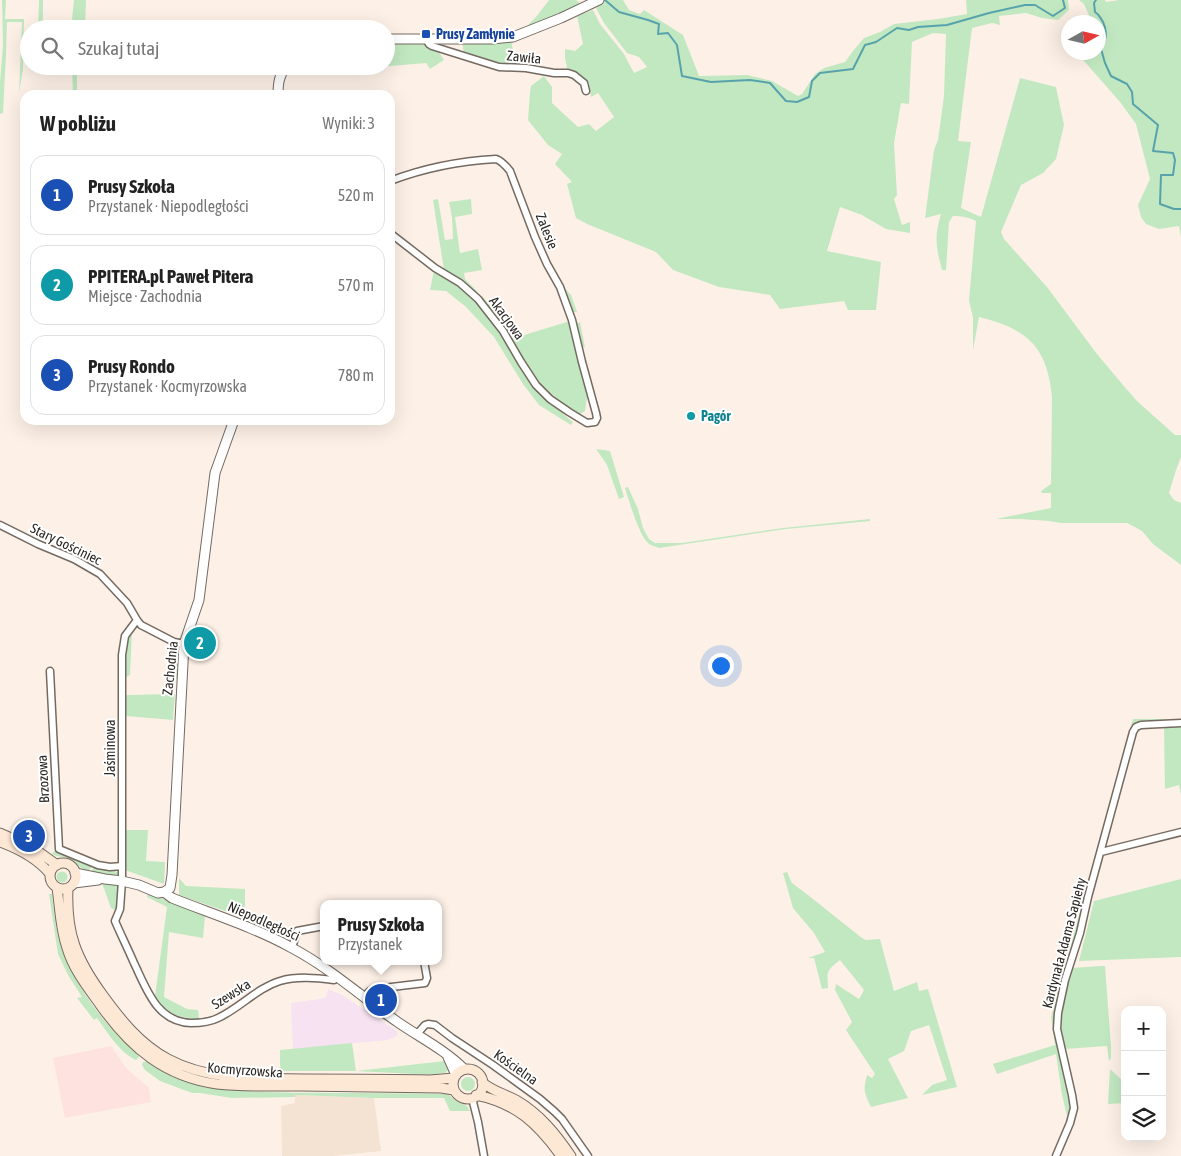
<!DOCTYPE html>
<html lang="pl">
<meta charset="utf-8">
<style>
body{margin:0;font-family:"Asap Condensed",sans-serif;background:#f6f6f6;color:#222}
.controls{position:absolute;right:15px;bottom:15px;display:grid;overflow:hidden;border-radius:10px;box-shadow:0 5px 20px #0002}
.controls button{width:45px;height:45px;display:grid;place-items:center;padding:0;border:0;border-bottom:1px solid #e0e0e0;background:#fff;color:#222;font:25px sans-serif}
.compass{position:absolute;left:1061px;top:15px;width:45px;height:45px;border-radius:50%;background:#fff;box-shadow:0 5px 20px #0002;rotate:82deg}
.you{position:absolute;left:720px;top:665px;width:18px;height:18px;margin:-12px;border:4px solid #fff;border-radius:50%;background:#1a73e8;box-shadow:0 0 0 8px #1a73e833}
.badge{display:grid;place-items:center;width:32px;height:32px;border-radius:50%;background:#b45309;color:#fff;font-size:16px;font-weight:700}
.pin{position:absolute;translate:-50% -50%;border:2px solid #fff;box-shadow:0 1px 5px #0006}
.popup{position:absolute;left:320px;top:900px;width:122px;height:65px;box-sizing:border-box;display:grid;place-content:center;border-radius:10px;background:#fff;filter:drop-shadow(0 1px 4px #0005);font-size:16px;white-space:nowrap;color:#767676}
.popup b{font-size:19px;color:#222}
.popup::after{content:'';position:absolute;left:50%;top:100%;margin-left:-10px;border:10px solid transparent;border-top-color:#fff}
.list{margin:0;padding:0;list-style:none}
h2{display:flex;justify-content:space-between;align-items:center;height:65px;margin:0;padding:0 20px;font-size:21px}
h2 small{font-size:16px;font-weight:400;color:#767676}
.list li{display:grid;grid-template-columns:32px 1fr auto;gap:15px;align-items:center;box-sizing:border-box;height:80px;margin:0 10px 10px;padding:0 10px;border:1px solid #e0e0e0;border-radius:15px}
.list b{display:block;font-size:19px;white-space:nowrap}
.list p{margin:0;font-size:16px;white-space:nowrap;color:#767676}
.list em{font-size:16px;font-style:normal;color:#767676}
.icon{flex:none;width:28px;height:28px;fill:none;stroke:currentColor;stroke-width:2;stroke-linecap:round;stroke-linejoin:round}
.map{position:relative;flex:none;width:1181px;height:1156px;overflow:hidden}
.search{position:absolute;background:#fff;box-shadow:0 5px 20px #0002;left:20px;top:20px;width:375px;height:55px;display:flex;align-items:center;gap:12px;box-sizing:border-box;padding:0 18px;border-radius:28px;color:#767676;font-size:19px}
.panel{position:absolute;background:#fff;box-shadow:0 5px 20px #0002;left:20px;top:90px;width:375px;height:335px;border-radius:15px}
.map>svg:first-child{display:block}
</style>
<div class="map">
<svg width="1181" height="1156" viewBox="0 0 1181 1156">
<rect width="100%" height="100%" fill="#fdf1e7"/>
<!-- commercial -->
<path fill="#fde2df" d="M111 1046 127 1069 149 1088 151 1102 65 1118 53 1058Z"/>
<!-- built -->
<path fill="#f4e2d3" d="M295 1095 374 1098 381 1151 333 1156H282L281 1106 295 1103Z"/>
<!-- education -->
<path fill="#f7e2f2" d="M328 989 342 995 398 1032 397 1036 387 1040 293 1049 291 1003 326 998Z"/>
<!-- green -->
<path fill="#c2e8c1" d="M2 0H6L5 19H24L23 69 19 93 22 22H7L6 55 3 113 0 114V82L3 45Z
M39 0H43V19L42 29H38Z
M74 0H86L85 29H71Z
M549 0H576L579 2V7L511 34 520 28 526 27 536 17Z
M607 0H623L629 10 640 14 644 10 683 35 699 76 747 75 772 81 798 96 802 94 815 74 824 68 845 62 853 51 864 38 880 32 894 24 938 19 967 14 966 0H1068L1069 10 1058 20 1042 18 1026 13 999 16 1000 25 992 23 972 28 958 141 971 142 961 208 981 217 1020 78 1056 87 1064 125 1056 159 1043 173 1021 185 1001 232 1004 239 1047 287 1097 354 1123 385 1137 401 1175 435H1181V457L1176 470 1169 493 1174 500 1181 503V565L1153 544 1142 531 1127 523H1061L1049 521 1020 519H996L1051 508V493H1042L1041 491 1051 484 1052 397C1047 346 1027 329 979 317L973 350V318L969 300 976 221C969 217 961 216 953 216L949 222 946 270H942C936 247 934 237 941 214L925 218 934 150 938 140 944 96 946 34 933 33 912 42 909 104 901 103 894 143 897 195 894 199 902 225 910 222V233L886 229 862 215 840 207 827 251 881 262 876 310H848L844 301 780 309 770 295 719 287 673 270 656 252 587 224 576 218 567 184 572 182 555 164 562 154 548 145 528 120 530 93 531 86 544 76 552 87V103L578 127 589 124 596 131 614 117 598 93 591 97 589 82 585 84 568 72 565 58V49L575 51 583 44 577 16 593 10 600 24 624 54 634 73 647 67 639 57 627 53 604 23 596 8Z
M1079 0H1105L1106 2 1119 0H1181V237L1179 226 1159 229 1146 224 1141 217 1138 205 1150 179 1136 124 1120 102 1077 53 1098 52V22H1092L1084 4Z
M511 40 516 67 499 66 464 55 462 41Z
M386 42 427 43 437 49 444 60 430 69 426 63 379 67 378 66H386Z
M72 66H81L80 71H77V95H73Z
M438 199 445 240 453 239 452 217 449 202 471 199 472 214 455 217 460 253 478 249 482 270 464 273 465 279 478 292H474L444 270 433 200Z
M434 270 462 288 475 301 501 331 519 363 558 406 563 414 573 422 571 425 539 405 523 384 494 337 466 307 446 291 430 290Z
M558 281 571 295 577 312H574L571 311Z
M482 296 509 329 512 328V331H507L482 300Z
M570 321 588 391 585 411 580 414 563 404 537 381 511 339Z
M580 322 585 347 580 348 575 325Z
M596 449 610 451 624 497 619 499 607 465Z
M628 487 638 509 643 528 649 539 655 543H682L783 528 870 519V521L786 529 659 548C655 546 651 546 648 543 639 535 629 501 625 488Z
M138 625 141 628 136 627 132 631 130 675 126 677 124 676C125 663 123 630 138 625Z
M170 643 179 647 177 679 167 677Z
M175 694 173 720 126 716V695Z
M1133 719H1181V722L1134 725 1056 1013 1071 1103 1067 1116 1062 1095 1056 1054 997 1074 993 1064 1055 1045 1051 1017Z
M1164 727H1181V795L1179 785 1165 789Z
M125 830H148L146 861 165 862 164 884 125 870Z
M55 850 91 865V868L88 871C80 869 78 864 72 860 65 856 58 858 52 854Z
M94 866C101 868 113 869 119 873L118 876 91 873Z
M56.5 877a5.5 5.5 0 1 1 11 0a5.5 5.5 0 1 1-11 0Z
M787 872 792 883 808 895 862 938 866 940 880 939 894 991 917 982 919 991 928 989 957 1087 922 1095 932 1085 947 1080 929 1025 911 1031 904 1051 888 1059 908 1098 871 1107C864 1092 863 1091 867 1075L872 1078 875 1074 846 1030 852 1022 835 990 836 984 859 999 864 990 840 960C826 971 827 971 828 988L822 989 814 958H808L825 952 814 933 793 908 783 873Z
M179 878 186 886 245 889V918L179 895Z
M1181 879V957L1079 961 1094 901Z
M102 883H111L117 884C121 891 119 903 115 910L111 908Z
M148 893 205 915 203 938 169 932 164 997 187 1009 198 1010 199 1019C179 1018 165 1014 155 996L167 907 147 897Z
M49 894H52C54 909 55 924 59 939 69 978 107 1030 138 1054L139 1057 136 1060C120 1053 107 1032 97 1018L94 1020 77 998 82 997 68 975 58 954Z
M1101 966H1105L1111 1046V1058L1109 1061 1107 1046 1065 1049 1058 1026 1071 968Z
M352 1043 356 1071 445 1061 449 1068 448 1070 445 1073H441L435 1075 355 1071H281L280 1065V1050Z
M148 1061C194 1097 274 1092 330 1093 369 1093 409 1093 448 1094L456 1101 467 1106 470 1111H450L444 1098H374L295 1095V1097L232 1098 200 1093H192L160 1081 145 1070 142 1065 143 1062Z
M1110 1069 1125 1083V1103L1108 1104Z
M461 1084a7 7 0 1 1 14 0a7 7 0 1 1-14 0Z"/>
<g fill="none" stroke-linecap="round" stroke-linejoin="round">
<!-- stream -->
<path stroke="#58a3ab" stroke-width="2" d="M605 0 619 12 648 20 659 24 658 34 668 33 677 45 682 76 711 82 750 80 770 83 786 101 797 102 809 97 812 81 820 73 853 69 865 45 876 42 897 28 909 30 918 27 947 25 989 13 1025 5H1035L1053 16 1065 8 1063 0
M1096 0 1094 3 1095 12C1100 15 1100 18 1103 22 1108 32 1106 40 1101 49L1105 63 1111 76 1127 84 1132 92 1133 104 1158 125 1153 151 1173 153 1175 160 1173 175H1161L1160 204 1174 209H1181
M366 1006 394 1025"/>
<!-- minor casing -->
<g stroke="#746a61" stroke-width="9">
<path id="minor" d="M426 39 429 44 432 46 499 67 526 68 554 73H568L574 75 584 83 586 91
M390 181C424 168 460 161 496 159 502 161 506 166 510 171L535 237 547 264 560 287 572 320 582 362 596 413 597 418 595 422 587 423 569 412 550 399 536 385 521 362 503 331 478 299 460 283 435 268 390 233
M0 525 38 544 74 559 100 574 127 603 137 620 141 625 174 642 184 644
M137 620 125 636 122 655V881L120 909 115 921C121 935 128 949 134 963 147 990 157 1022 191 1023 200 1023 210 1022 218 1018 240 1008 257 988 280 981 297 976 317 978 334 980L336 977
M50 671 59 849 98 865 110 867 122 866
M1101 852 1181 832
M292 948 297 931 324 926
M364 997 370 991 375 989 425 983 427 978 424 961
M417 1034 425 1025 428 1024 435 1025 452 1038 493 1065 540 1099 555 1112 562 1119 588 1156
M472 1098 478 1122 484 1156
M1056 1156 1070 1123 1074 1108 1072 1095 1057 1029 1058 1013 1065 980 1080 933 1088 897 1133 732 1136 727 1141 725 1181 723"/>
</g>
<!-- tertiary casing -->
<g stroke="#746a61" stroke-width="11">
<path id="tertiary" d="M386 39H492L513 37 561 18 599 0
M278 95C278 84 279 75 286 66
M75 873 105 879 122 881 139 885 158 893 164 892 172 898C212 914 254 927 292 948 330 968 363 998 399 1023 421 1038 445 1050 464 1069
M74 883 98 880
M164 892 170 888 172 875 184 644 199 600 215 473 234 420
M447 1055 456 1075"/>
</g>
<!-- secondary casing -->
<g stroke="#746a61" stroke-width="11">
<path id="secondary" d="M0 833 32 847 57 865
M0 842C19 849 37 858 50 874
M50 876a13 13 0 1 1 26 0a13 13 0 1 1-26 0Z
M57 888C60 908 60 928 67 948 73 969 88 988 101 1006 131 1048 165 1077 217 1084 245 1087 273 1086 301 1086 348 1087 394 1087 441 1088L454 1090
M68 888C66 933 76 958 102 994 120 1019 140 1044 168 1059 211 1082 262 1078 309 1079 350 1079 390 1079 430 1080L454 1078
M453 1084a15 15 0 1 1 30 0a15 15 0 1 1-30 0Z
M482 1082C492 1091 505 1094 516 1100 540 1114 556 1134 571 1156
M476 1095C516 1103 538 1124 561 1156"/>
</g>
<!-- minor -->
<use href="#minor" stroke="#fff" stroke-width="6"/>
<!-- tertiary -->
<use href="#tertiary" stroke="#fff" stroke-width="9"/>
<!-- secondary -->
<use href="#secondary" stroke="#fde7d5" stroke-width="9"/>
</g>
<!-- markers -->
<rect fill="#1a4fb4" stroke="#fff" stroke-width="2" x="421" y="29" width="10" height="10" rx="2.5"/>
<circle fill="#0f9aa8" stroke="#fff" stroke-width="2" cx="691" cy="416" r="5"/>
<g text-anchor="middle" stroke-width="4" stroke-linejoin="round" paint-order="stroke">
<!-- transit labels -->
<g font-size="14" font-weight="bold" fill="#164399" stroke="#fff" text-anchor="start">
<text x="436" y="39">Prusy Zamłynie</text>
</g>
<!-- street labels -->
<g font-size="14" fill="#2c2824" stroke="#fff">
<text transform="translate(524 57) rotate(6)" y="5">Zawiła</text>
<text transform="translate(547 231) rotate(68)" y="5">Zalesie</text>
<text transform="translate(507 318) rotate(54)" y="5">Akacjowa</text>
<text transform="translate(66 544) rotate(26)" y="5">Stary Gościniec</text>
<text transform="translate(170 668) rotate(-84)" y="5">Zachodnia</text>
<text transform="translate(110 748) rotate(-90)" y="5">Jaśminowa</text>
<text transform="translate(43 779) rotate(-93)" y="5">Brzozowa</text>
<text transform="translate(264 921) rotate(24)" y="5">Niepodległości</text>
<text transform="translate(1064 943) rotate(-75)" y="5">Kardynała Adama Sapiehy</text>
<text transform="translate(231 994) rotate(-32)" y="5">Szewska</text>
<text transform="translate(516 1067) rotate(35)" y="5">Kościelna</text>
<text transform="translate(245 1070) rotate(4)" y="5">Kocmyrzowska</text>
</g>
<!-- culture labels -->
<g font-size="14" font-weight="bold" fill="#0d838f" stroke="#fff" text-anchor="start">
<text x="701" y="421">Pagór</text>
</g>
</g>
</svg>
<div class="controls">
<button>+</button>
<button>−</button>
<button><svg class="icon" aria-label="layers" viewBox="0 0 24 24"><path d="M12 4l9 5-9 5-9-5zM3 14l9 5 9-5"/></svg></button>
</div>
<svg class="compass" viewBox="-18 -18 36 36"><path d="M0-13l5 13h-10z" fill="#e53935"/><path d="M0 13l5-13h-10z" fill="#767676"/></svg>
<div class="you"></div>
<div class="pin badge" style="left:381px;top:1000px;background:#1a4fb4">1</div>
<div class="popup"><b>Prusy Szkoła</b>Przystanek</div>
<div class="pin badge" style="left:200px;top:643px;background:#0f9aa8">2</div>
<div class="pin badge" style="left:29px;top:836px;background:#1a4fb4">3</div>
<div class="search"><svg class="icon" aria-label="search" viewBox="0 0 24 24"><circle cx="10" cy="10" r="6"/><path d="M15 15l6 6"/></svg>Szukaj tutaj</div>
<section class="panel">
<h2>W pobliżu<small>Wyniki: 3</small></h2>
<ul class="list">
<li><span class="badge" style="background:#1a4fb4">1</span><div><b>Prusy Szkoła</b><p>Przystanek · Niepodległości</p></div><em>520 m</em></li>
<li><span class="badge" style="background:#0f9aa8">2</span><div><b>PPITERA.pl Paweł Pitera</b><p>Miejsce · Zachodnia</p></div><em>570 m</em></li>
<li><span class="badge" style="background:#1a4fb4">3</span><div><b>Prusy Rondo</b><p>Przystanek · Kocmyrzowska</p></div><em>780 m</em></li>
</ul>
</section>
</div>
